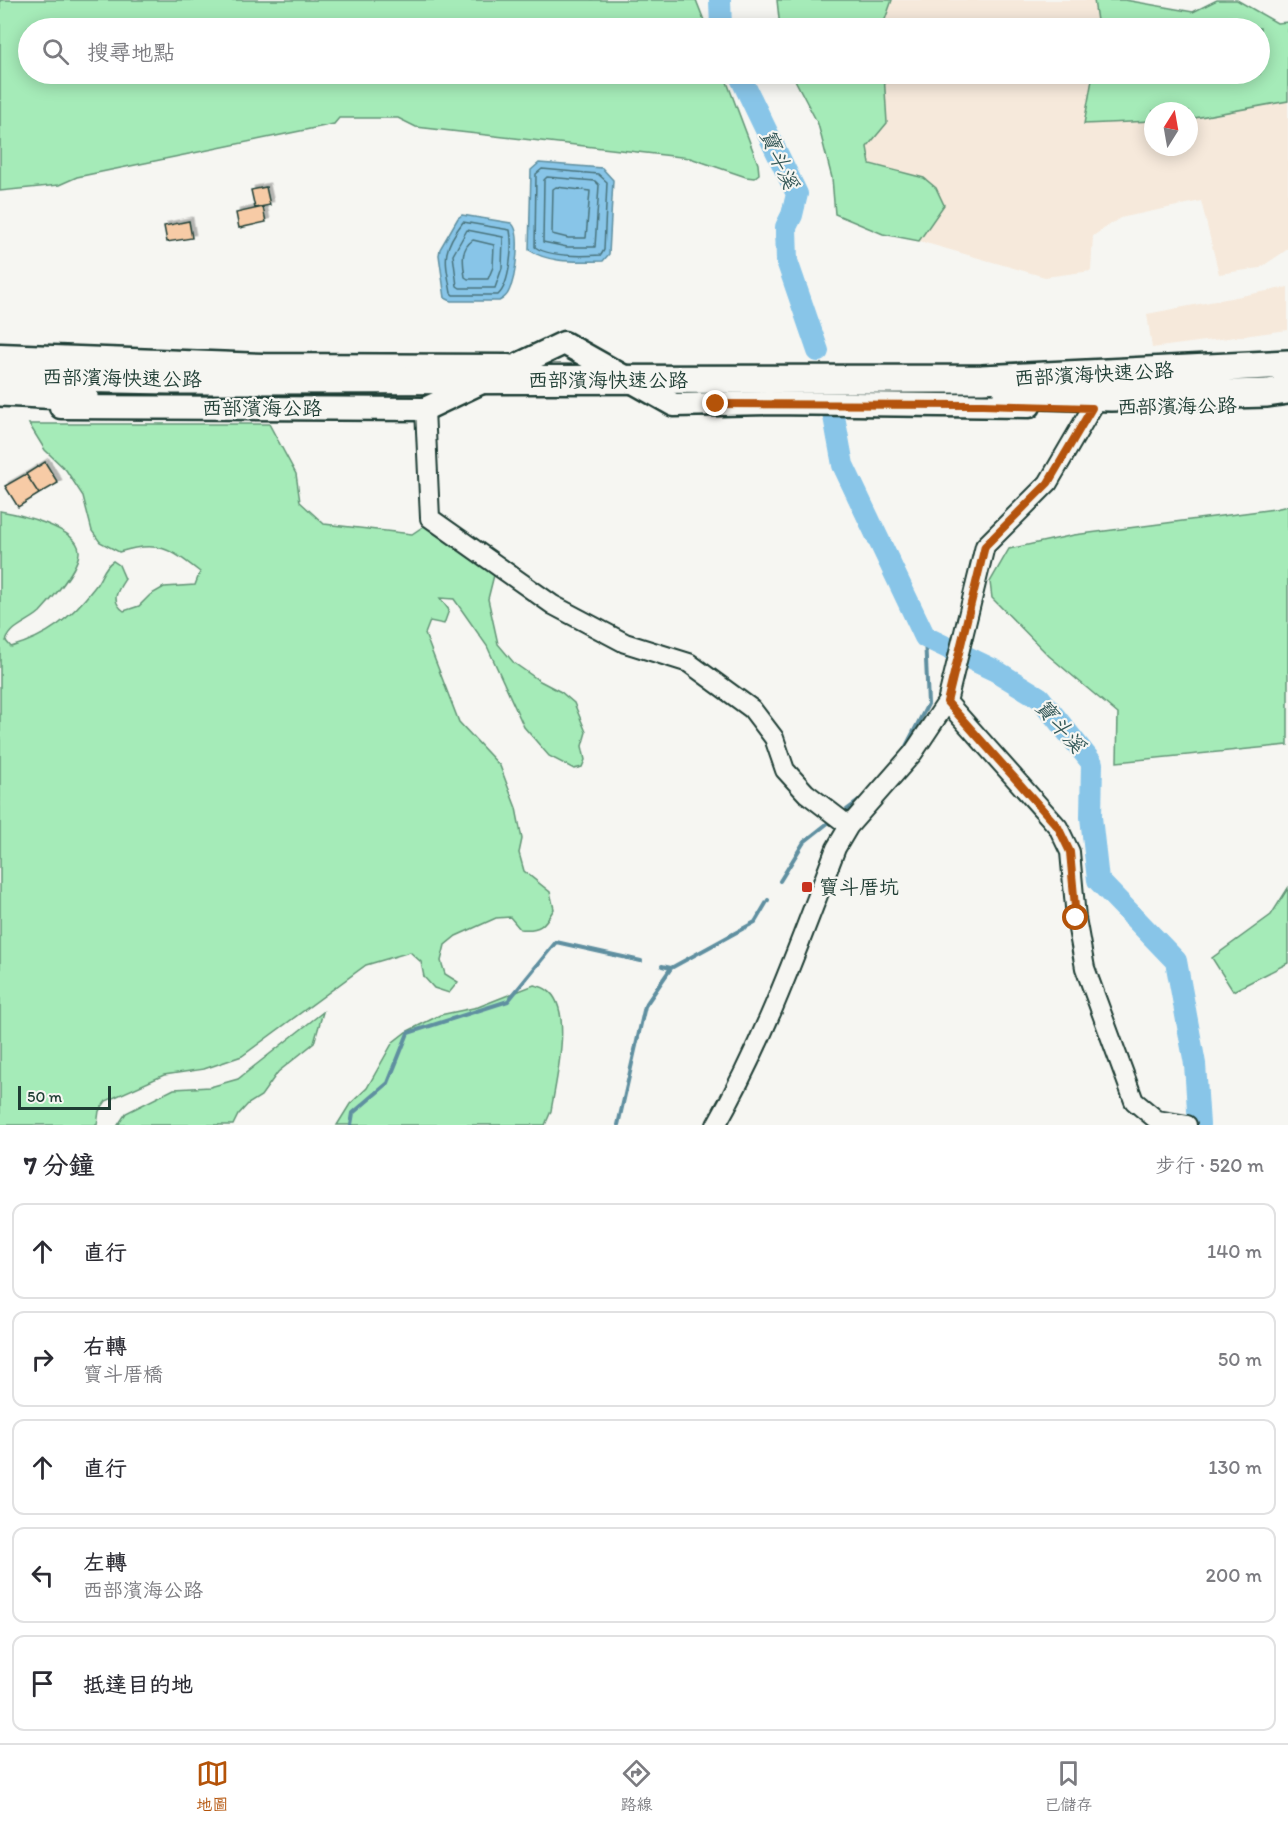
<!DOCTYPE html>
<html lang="zh-TW">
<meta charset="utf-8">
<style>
body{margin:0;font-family:Itim,"LXGW WenKai TC",sans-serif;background:#f7f7f7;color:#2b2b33}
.compass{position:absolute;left:1144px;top:102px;width:54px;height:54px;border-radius:50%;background:#fff;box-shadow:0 3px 15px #0003;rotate:11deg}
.scale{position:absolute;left:18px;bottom:15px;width:93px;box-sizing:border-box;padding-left:6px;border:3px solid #1f3d34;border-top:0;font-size:16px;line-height:21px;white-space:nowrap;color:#1f3d34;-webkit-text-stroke:4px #f6f6f2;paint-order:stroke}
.stop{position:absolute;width:18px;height:18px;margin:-14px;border:4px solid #b45309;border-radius:50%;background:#fff}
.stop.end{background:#b45309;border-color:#fff;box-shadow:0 2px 6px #0008}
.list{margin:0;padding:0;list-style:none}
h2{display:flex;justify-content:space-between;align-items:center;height:78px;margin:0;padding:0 24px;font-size:26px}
h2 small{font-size:20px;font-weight:400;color:#7c7c81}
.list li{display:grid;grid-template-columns:39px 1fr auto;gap:18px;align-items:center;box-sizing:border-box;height:96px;margin:0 12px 12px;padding:0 12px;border:2px solid #e1e1e2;border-radius:12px}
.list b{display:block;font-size:22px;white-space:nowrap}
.list p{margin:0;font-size:20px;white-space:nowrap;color:#7c7c81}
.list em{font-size:20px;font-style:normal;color:#7c7c81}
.icon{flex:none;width:33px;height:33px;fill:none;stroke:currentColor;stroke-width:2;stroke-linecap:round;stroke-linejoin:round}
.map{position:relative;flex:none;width:1288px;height:1125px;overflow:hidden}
.search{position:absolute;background:#fff;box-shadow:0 3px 15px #0003;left:18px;right:18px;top:18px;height:66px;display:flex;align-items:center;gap:15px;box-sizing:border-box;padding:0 21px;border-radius:33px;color:#7c7c81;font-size:22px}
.sheet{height:618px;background:#fff}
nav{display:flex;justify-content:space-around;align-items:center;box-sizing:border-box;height:84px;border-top:2px solid #e1e1e2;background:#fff;font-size:16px;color:#7c7c81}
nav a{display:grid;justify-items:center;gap:3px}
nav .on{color:#b45309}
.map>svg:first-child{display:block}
</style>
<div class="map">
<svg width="1288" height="1125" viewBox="0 0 1288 1125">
<defs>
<filter id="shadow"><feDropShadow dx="3.5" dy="-3.5" stdDeviation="0" flood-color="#0004"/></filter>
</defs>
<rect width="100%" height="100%" fill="#f6f6f2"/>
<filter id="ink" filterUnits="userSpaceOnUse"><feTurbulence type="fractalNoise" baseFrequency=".0167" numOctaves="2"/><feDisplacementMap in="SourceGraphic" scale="12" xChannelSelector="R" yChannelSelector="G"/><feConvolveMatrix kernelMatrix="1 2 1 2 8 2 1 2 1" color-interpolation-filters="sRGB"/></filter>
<g filter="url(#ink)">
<!-- built -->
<path fill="#f6e9db" d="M892 0H1094L1098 28H882Z
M884 74H1093L1084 124 1153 121V147H1189V119L1288 101V249L1260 268 1219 274 1201 201 1120 218 1093 236 1091 271 1045 277 919 241 944 205 923 178 870 164 867 147 887 123Z
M1288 287V330L1152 348 1147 314Z"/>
<!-- green -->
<path fill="#a5ebb8" stroke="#629476" stroke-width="1.5" d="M0 0H696L707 28H28V74H724L758 164 759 174 754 178 746 177 690 158 416 127 398 118H339L334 124 77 177 59 185 0 191Z
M777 0H892L882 28H780Z
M1094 0H1125L1193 12 1217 0H1237L1277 23 1288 22V101L1189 119V111H1153V121L1084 124 1093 74H1260V28H1098Z
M792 74H884L887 123 867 147 870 164 924 178 936 188 944 205 919 241 883 234 835 214 832 178 818 124Z
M29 424H269L296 474 300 502 324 524 412 534 427 524 495 571 488 599 498 644 514 663 540 681 561 692 574 703 586 732 582 746 585 760 582 767 574 769 549 756 524 727 487 646 454 599 440 598 449 610 444 624 430 621 425 634 459 722 500 766 516 808 522 839 519 853 524 871 550 892 554 909C544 926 540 931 520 929L510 917 496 918 456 936 445 945 441 961 445 974 458 982 449 993 434 988 424 977 421 962 410 952 366 965 242 1056 204 1069 164 1075 106 1101 99 1111 97 1125H0V511C18 514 78 528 79 551 80 567 51 600 40 612 28 623 12 625 6 641L11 647C48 636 71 618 94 588 102 579 103 567 113 561L119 565 125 579C117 591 110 601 124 611L139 606 150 595 164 587 195 585 200 572C170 548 157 540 119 552L100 542 92 531 83 496 66 470 45 450Z
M1288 506V745L1117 762 1118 714 1049 656 992 598 990 582 1009 549 1074 535 1275 509Z
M1288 888V963L1233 991 1212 958 1271 915Z
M534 985C538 986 544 987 547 990 575 1008 555 1084 551 1111L545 1125H337L350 1104 367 1088 393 1042 406 1032 440 1015 478 1007Z
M323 1012 314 1043 278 1072 261 1096 248 1104 238 1115 233 1125H118L126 1113 174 1089 210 1087 238 1079Z"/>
<!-- water -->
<path fill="#88c5e8" stroke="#5e8fa0" stroke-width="1.5" d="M539 163 602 168 613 180 609 254 603 261C579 261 550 264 529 250L531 170Z
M462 215 511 223C523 231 515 279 509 291 507 296 503 299 499 301H451L445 298 439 255 440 249 458 218Z"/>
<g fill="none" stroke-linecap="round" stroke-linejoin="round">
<!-- shore -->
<path stroke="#49737c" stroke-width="1.5" d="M542 169 598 174 607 182 604 250 601 255C584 256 549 257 535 247L536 174Z
M547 177 595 181 599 185 595 247H567L543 242 544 180Z
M556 187 590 191 586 238H568L552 234 553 189Z
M463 222 510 230C513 246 510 284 498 295H453L451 293C445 259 441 251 463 222Z
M467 230 503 237 502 268 495 288H460L457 286 453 255Z
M473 240 494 245 493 267 488 279H468L465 277C463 262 460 249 473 240Z"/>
<!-- stream -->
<path stroke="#5e8fa0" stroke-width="4" d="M903 752 928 704 925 637
M845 811 864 797
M780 881 804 842 828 823
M662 966 671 968
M351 1125 353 1113 388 1083 408 1033 508 1001 556 942 641 961
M618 1125 645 1006 671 968 755 922 768 900"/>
<!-- river -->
<path stroke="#88c5e8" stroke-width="22" d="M720 0 721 28
M739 74 797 194 792 215 786 227 787 261 818 351
M833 411 843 465 925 637 996 671 1040 698 1092 763 1091 817 1098 880 1176 961 1195 1064 1199 1125"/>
</g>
<!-- building -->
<path fill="#f7cba6" stroke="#1f3d34" stroke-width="1.5" filter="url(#shadow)" d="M266 187 270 205 255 208 251 190Z
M263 207 266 222 239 228 236 213Z
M189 221 192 238 167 242 164 226Z
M45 462 58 483 39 494 26 474Z
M26 474 39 494 18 507 5 486Z"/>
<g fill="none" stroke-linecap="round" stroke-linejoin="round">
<!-- minor casing -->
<g stroke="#1f3d34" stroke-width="22">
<path id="minor" d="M425 409 430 518 553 605 625 643 689 663 752 709 774 738 785 770 806 793 849 826
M947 702 1058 827 1070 852 1076 918 1085 968 1134 1101 1157 1120 1187 1125
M716 1125C766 1037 800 942 836 848L849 826 913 753 947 702 985 546 1048 483 1093 406"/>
</g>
<!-- major casing -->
<g stroke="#1f3d34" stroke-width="27">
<path id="major" d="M0 355 263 365 508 366
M61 407 425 409 564 343 674 405 768 403 1029 406"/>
</g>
<!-- highway casing -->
<g stroke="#1f3d34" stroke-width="32">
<path id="highway" d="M0 373 62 378 170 380 982 379 1288 364
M0 392 84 396
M1007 394 1111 397 1267 393 1288 390"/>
</g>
<!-- minor -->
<use href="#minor" stroke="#f6f6f2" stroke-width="18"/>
<!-- major -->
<use href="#major" stroke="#f6f6f2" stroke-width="22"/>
<!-- highway -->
<use href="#highway" stroke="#f6f6f2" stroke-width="27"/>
</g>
</g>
<g fill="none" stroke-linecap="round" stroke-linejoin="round" filter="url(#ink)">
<!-- route -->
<path stroke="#b45309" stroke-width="8" d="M716 404 982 405 1092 408 1048 483 985 546 947 702 1058 827 1070 852 1076 918"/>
</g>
<!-- markers -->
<rect fill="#c8321e" stroke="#f6f6f2" stroke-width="2" x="801" y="881" width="12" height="12" rx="3"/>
<g text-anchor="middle" stroke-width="4.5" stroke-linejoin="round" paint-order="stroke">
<!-- street labels -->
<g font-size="20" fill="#1f3d34" stroke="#f6f6f2">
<text transform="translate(1094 374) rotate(-3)" y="7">西部濱海快速公路</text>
<text transform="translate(122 378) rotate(1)" y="7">西部濱海快速公路</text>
<text x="608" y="387">西部濱海快速公路</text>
<text transform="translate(1177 406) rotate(-1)" y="7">西部濱海公路</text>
<text x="262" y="415">西部濱海公路</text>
</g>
<!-- poi labels -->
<g font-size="20" fill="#1f3d34" stroke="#f6f6f2" text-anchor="start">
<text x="819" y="894">寶斗厝坑</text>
</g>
<!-- water labels -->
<g font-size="21" font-style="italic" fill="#345858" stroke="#f6f6f2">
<text transform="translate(779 159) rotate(66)" y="7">寶斗溪</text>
<text transform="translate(1060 726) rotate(49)" y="7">寶斗溪</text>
</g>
</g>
</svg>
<svg class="compass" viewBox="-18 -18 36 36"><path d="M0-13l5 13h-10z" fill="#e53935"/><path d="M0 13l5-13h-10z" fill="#7c7c81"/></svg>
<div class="scale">50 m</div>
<div class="stop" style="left:1076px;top:918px"></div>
<div class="stop end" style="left:716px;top:404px"></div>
<div class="search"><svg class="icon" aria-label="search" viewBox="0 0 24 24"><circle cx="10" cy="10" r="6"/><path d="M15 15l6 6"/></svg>搜尋地點</div>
</div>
<section class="sheet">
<h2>7 分鐘<small>步行 · 520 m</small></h2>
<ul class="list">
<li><svg class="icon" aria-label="ahead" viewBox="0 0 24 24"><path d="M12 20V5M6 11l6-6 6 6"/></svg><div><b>直行</b></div><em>140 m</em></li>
<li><svg class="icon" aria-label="right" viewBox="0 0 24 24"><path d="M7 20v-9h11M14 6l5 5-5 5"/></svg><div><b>右轉</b><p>寶斗厝橋</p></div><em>50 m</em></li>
<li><svg class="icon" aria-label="ahead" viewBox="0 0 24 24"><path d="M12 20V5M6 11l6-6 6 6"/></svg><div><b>直行</b></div><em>130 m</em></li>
<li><svg class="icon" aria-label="left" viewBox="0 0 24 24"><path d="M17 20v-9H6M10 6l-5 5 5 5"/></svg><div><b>左轉</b><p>西部濱海公路</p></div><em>200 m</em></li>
<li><svg class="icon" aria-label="arrive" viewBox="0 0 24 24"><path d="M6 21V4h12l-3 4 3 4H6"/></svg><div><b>抵達目的地</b></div></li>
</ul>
</section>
<nav>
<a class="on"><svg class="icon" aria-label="map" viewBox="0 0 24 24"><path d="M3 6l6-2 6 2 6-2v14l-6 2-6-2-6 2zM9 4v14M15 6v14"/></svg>地圖</a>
<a><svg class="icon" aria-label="directions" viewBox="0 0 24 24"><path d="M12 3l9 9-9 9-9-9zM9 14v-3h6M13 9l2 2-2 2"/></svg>路線</a>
<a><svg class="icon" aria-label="saved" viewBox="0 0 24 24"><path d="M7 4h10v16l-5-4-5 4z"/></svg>已儲存</a>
</nav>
